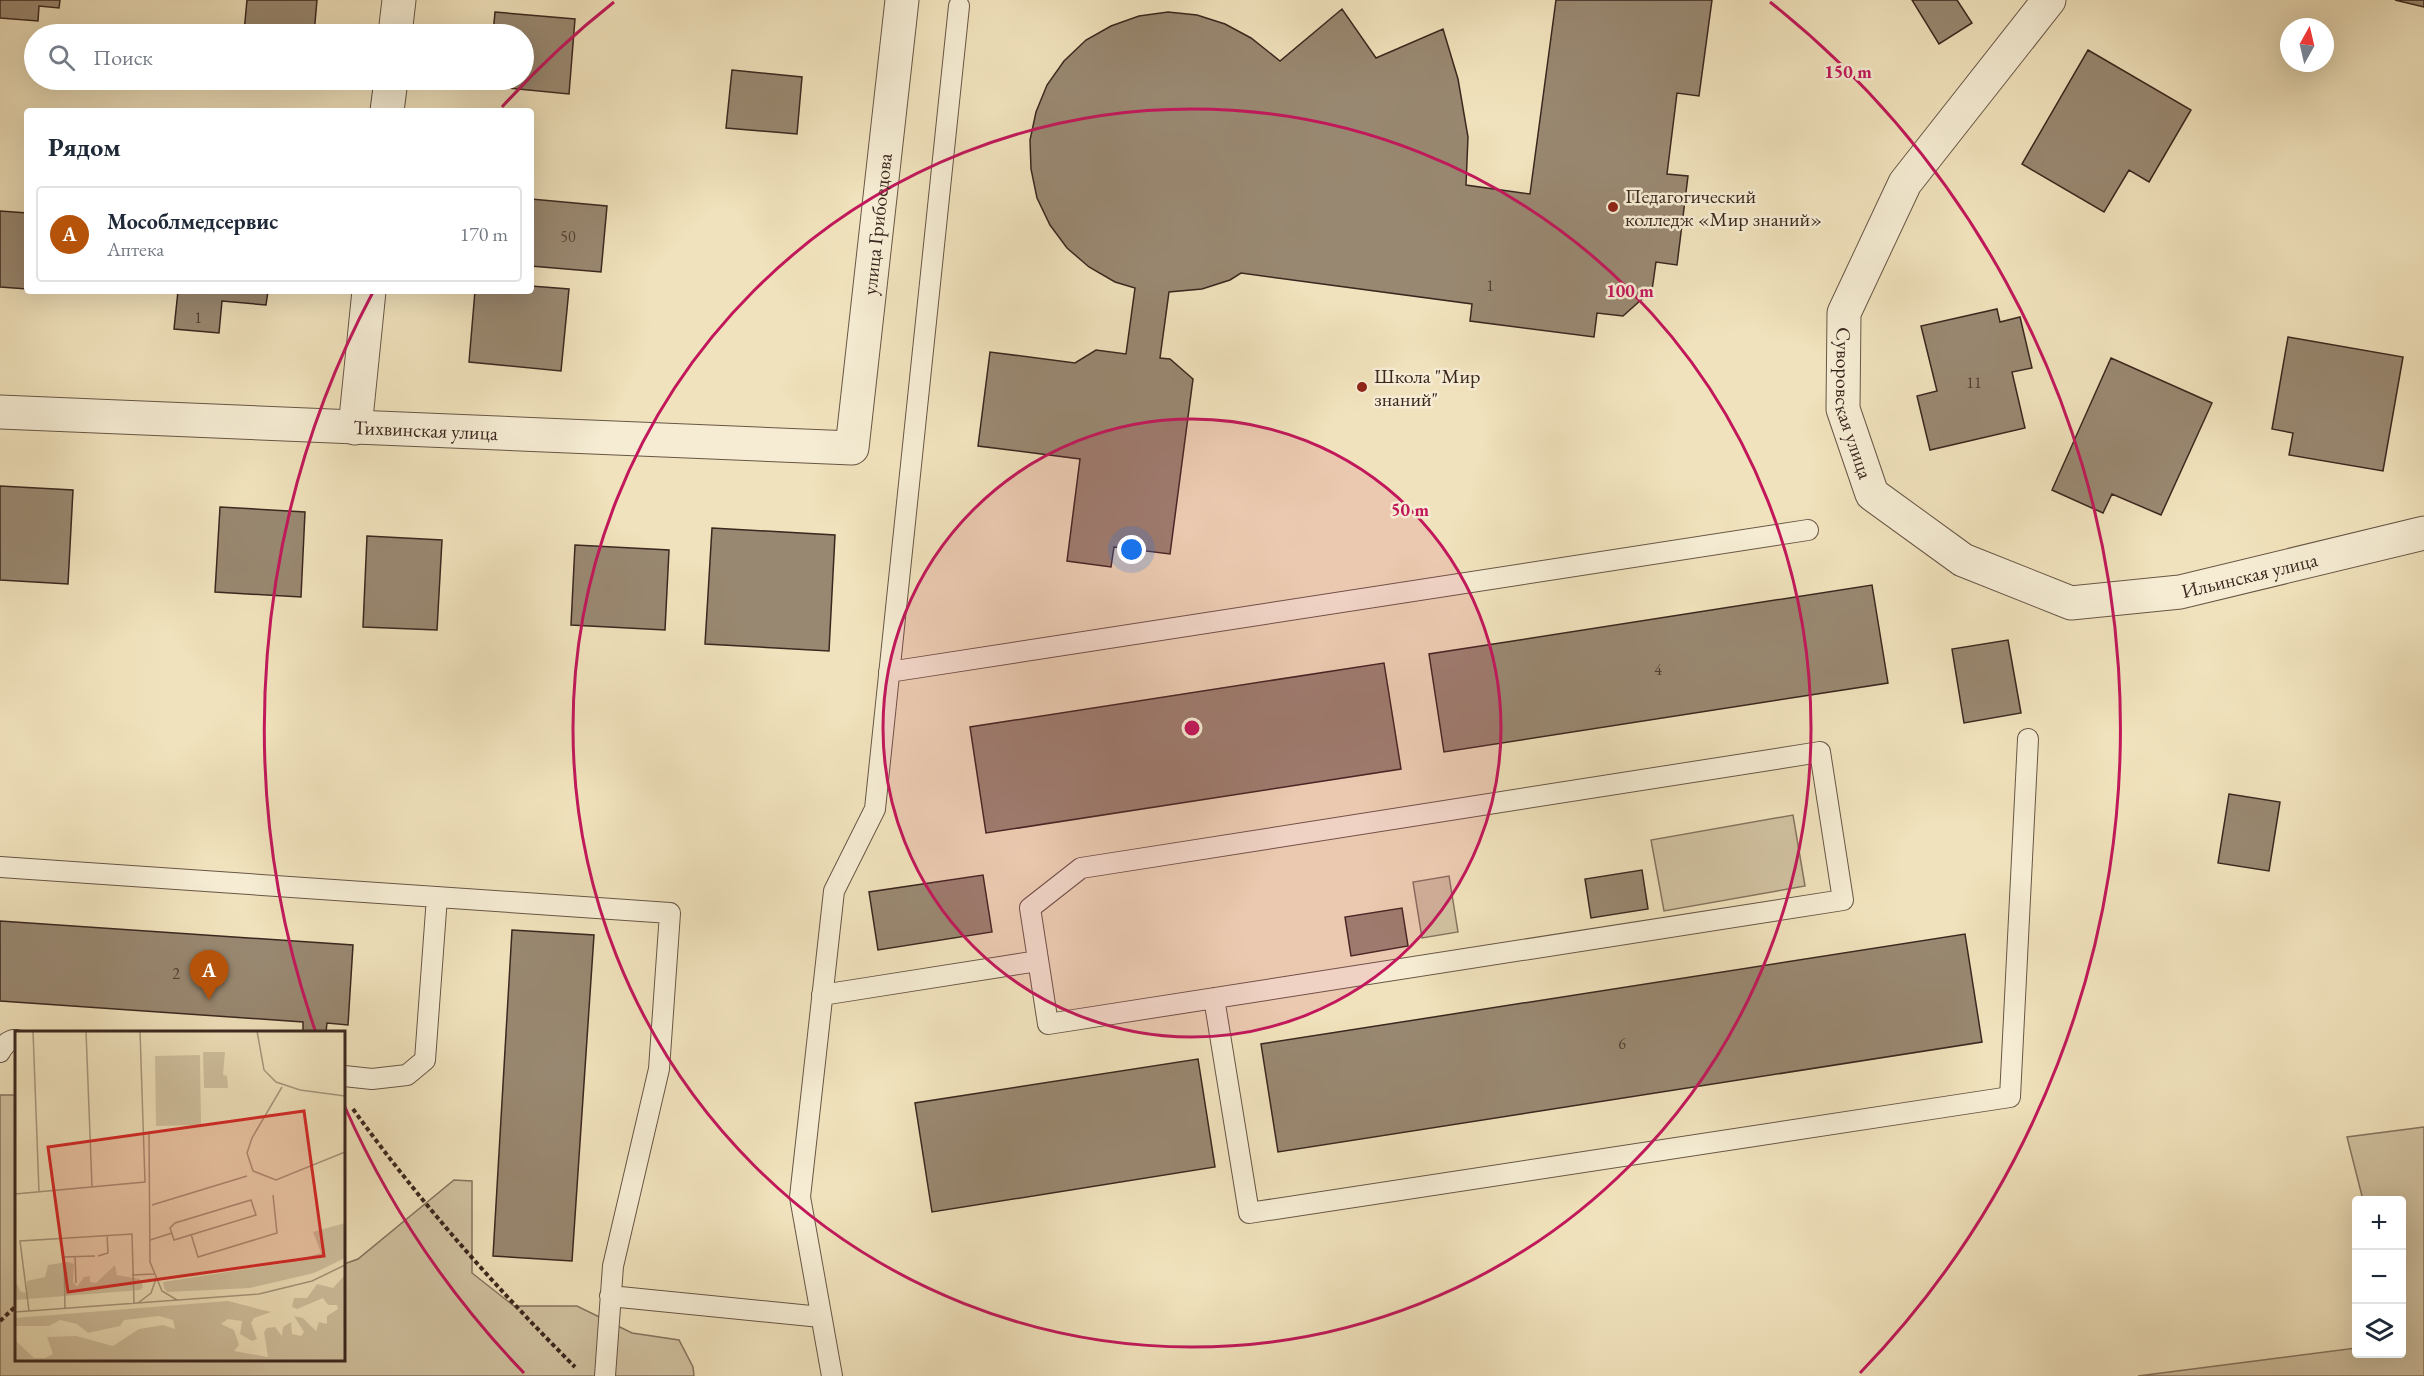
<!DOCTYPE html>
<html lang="ru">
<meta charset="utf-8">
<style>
body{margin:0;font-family:"EB Garamond",serif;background:#f2f2f3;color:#1f2937}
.controls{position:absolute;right:18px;bottom:18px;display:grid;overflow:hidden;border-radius:6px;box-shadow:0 6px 24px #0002}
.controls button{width:54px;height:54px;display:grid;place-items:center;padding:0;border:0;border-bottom:2px solid #e0e1e3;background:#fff;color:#1f2937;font:30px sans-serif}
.compass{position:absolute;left:2280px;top:18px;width:54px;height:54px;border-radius:50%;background:#fff;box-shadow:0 6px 24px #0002;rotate:8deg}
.you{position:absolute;left:1132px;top:550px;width:21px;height:21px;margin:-15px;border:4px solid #fff;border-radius:50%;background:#1a73e8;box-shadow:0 0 0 9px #1a73e833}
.badge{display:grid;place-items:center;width:39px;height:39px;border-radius:50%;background:#b45309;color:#fff;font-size:20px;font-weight:700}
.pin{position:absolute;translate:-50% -50px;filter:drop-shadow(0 2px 3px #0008)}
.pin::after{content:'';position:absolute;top:32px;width:21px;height:18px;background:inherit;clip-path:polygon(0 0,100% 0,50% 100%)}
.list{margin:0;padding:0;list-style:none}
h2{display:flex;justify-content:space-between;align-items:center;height:78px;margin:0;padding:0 24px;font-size:26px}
h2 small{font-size:20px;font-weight:400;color:#747a83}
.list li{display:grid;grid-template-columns:39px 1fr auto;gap:18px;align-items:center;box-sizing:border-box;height:96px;margin:0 12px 12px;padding:0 12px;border:2px solid #e0e1e3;border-radius:6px}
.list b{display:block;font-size:22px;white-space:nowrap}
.list p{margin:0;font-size:20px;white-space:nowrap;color:#747a83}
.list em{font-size:20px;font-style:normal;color:#747a83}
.icon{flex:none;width:33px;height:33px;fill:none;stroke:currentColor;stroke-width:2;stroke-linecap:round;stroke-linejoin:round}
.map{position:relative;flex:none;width:2424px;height:1376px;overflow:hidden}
.search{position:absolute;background:#fff;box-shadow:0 6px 24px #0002;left:24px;top:24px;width:510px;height:66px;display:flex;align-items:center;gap:15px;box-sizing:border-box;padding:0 21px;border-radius:33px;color:#747a83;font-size:22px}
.panel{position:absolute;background:#fff;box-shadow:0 6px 24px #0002;left:24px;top:108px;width:510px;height:186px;border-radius:6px}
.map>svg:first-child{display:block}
</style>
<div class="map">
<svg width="2424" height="1376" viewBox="0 0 2424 1376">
<rect width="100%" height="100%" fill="#f0e2bc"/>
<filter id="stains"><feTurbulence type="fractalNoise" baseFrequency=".00333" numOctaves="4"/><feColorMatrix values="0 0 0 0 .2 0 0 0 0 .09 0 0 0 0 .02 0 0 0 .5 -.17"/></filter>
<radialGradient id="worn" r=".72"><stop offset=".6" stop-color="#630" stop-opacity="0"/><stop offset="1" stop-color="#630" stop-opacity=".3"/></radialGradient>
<!-- green -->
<path fill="#d1c2a1" stroke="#867460" stroke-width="1.5" d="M1793 815 1805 886 1664 911 1651 840Z
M1449 876 1458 932 1422 938 1413 882Z
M0 1095H16V1360H344V1264L358 1259 454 1180 472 1181V1273L514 1306H577L632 1333 679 1340 693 1367 694 1376H0Z
M2424 1127V1376H2138L2356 1348V1354H2402V1200H2363L2347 1137Z"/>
<!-- building -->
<path fill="#998871" stroke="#3b271f" stroke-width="1.5" d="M0 0H60L59 8 39 6 38 21 0 18Z
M247 0H317L314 34 244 32Z
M1556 0H1712L1699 96 1677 93 1667 174 1688 176 1677 265 1656 262 1652 290 1623 316 1597 313 1594 337 1470 321 1472 304 1241 273 1230 280 1202 289 1169 292 1160 358 1170 359 1193 379 1170 554 1114 547 1111 567 1067 561 1080 459 978 446 990 352 1075 363 1096 350 1126 354 1135 288 1115 282 1089 267 1067 248 1050 225 1037 198 1031 169 1030 140 1036 112 1047 85 1064 61 1086 40 1111 26 1139 16 1168 12 1197 15 1225 24 1251 38 1280 61 1342 9 1376 58 1443 29 1458 79 1468 137 1466 185 1530 194Z
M1912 0H1957L1972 23 1939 44Z
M2395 0H2424V7Z
M495 12 575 19 569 94 488 86 489 80H524V34H493Z
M2088 50 2191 110 2149 182 2129 170 2104 212 2022 164Z
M732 70 802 77 797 134 726 128Z
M531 199 607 206 601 272 531 266Z
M0 211 27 213V289L0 287Z
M531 286 569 289 561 371 469 362 475 291H531Z
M178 291H268L266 305 222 301 219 333 174 329Z
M1997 309 2000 322 2020 317 2032 368 2012 372 2025 428 1930 450 1917 396 1937 391 1921 326Z
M2288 337 2403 357 2383 471 2289 455 2293 433 2272 429Z
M2111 358 2212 403 2161 515 2112 494 2103 513 2052 490Z
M0 486 73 490 68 584 0 580Z
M220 507 305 512 301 597 215 592Z
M712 528 835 535 829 651 705 644Z
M367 536 442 540 437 630 363 627Z
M575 545 669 550 665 630 571 625Z
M1872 585 1888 683 1444 752 1429 654Z
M2008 640 2021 713 1964 723 1952 649Z
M1384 663 1401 769 986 833 970 727Z
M2229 794 2280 802 2269 871 2218 863Z
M1642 870 1648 909 1591 918 1585 879Z
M983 875 992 932 878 950 869 892Z
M1402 908 1408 946 1351 956 1345 917Z
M0 921 353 945 348 1025 327 1023 326 1032H303V1022L0 1001Z
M512 930 594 935 572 1261 493 1256Z
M1965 934 1982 1042 1278 1152 1261 1044Z
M1198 1059 1215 1167 932 1212 915 1103Z"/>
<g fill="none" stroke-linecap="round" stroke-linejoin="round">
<!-- service casing -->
<g stroke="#685646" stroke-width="22">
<path id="service" d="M889 672 1808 530
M1820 752 1843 900 1048 1024 1030 908 1081 868Z
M0 867 670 913 659 1069 613 1266 605 1376
M822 995 1038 961
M1214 998 1249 1213 2010 1097 2028 739
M0 1052C3 1046 9 1039 16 1040
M344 1076 372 1079 407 1075 425 1060 437 897
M610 1296 821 1317
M832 1376 800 1197 834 891 875 809 959 6"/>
</g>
<!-- minor casing -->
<g stroke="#685646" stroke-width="35">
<g id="minor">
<path id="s1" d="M2049 0 1905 183 1844 313 1843 409 1872 494 1963 560 2071 603 2180 592 2424 533"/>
<path d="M395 34 399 0"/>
<path d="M387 111 391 80"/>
<path id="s2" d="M0 412 852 448 902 0"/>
<path d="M355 428 369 291"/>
</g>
</g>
<!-- path -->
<path stroke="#3b271f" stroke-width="4" stroke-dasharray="4.5 3" stroke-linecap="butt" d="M353 1109C419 1201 495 1287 575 1367
M0 1321 16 1306"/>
<!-- service -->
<use href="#service" stroke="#f5ecd3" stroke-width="20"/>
<!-- minor -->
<use href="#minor" stroke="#f5ecd3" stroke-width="33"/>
</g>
<!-- distance rings -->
<circle cx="1192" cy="728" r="309" fill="#c2185b" fill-opacity=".12"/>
<g fill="none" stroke="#c2185b" stroke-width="3">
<circle cx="1192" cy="728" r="309"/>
<circle cx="1192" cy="728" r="619"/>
<path d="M524 1373A928 928 0 0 1 344 1105M315 1030A928 928 0 0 1 373 292M502 107A928 928 0 0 1 614 2M1770 2A928 928 0 0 1 1860 1373"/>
</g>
<!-- markers -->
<g fill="#8f2418" stroke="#f5ecd3" stroke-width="2">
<circle cx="1613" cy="207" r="6"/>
<circle cx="1362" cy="387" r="6"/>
</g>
<g text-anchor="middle" stroke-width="5" stroke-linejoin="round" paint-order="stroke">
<!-- number labels -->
<g font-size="16" fill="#523f34">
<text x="568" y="242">50</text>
<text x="1490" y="291">1</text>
<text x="198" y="323">1</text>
<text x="1974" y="388">11</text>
<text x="1658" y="675">4</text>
<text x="176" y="979">2</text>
<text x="1622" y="1049">6</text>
</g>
<!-- poi labels -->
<g font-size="20" fill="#3b271f" stroke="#f5ecd3" text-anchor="start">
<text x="1625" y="203">Педагогический<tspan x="1625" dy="23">колледж «Мир знаний»</tspan></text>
<text x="1374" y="383">Школа "Мир<tspan x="1374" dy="23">знаний"</tspan></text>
</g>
<!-- street labels -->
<g font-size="20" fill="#3b271f" stroke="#f5ecd3">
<text dy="7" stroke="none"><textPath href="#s2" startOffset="1078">улица Грибоедова</textPath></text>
<text dy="7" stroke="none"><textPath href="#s1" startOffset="468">Суворовская улица</textPath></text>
<text dy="7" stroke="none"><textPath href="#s2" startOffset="426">Тихвинская улица</textPath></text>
<text dy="7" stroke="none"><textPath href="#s1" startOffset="972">Ильинская улица</textPath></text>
</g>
</g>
<!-- overview -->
<g transform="translate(15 1031)">
<rect width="330" height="330" fill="#f0e2bc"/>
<path d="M188 21H210L208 44 212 45 213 57H189ZM185 24 186 94 141 95 140 25ZM330 192V227L299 242 235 257 152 261 149 257 148 251 270 232 306 222 298 201ZM53 231 59 233 58 251 62 256 69 246 75 245V251L81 252 100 234 102 244 125 248 128 256 125 259 0 269V249L5 260 11 262 12 250 30 246 33 234ZM330 244V330H0V309L19 327H30L38 323 32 306 61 305 98 315 124 298 148 294 160 298 158 289 144 285 109 289 105 295 73 302 62 293 45 289 34 295H0V287L213 270 256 281 239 287 236 292 242 308 237 310 225 303 227 290 213 288 206 293 219 299 224 314 219 320 253 326 249 301 252 297 260 296 267 305 268 296 276 291 277 303 286 305 289 301 279 285 288 287 301 300 304 291 312 293V285L323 278 322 274H313L308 267 282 278 277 276 279 267H292L302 253 318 257Z" fill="#d1c2a1"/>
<path fill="none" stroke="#a8977d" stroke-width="1.5" d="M18 0 24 161M71 0 77 156M242 0 249 39 261 51 285 59 330 65M267 56 237 107 232 122 238 140 261 149 330 121M134 102 135 231 147 260 162 269M0 163 130 151 125 0M236 169 241 184 159 209 155 197 160 192ZM137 174 232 145M176 203 183 226 262 202 258 164M135 209 157 202M60 225 61 252M83 225 93 222 92 204M117 244 139 243M123 272 136 262 141 248M50 277 49 226 80 225M14 280 5 210 117 203 119 272M0 281 244 263 297 250 330 234"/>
<path fill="#d62828" fill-opacity="0.15" stroke="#d62828" stroke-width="3" d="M289 80 309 225 53 261 33 116Z"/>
<rect width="330" height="330" fill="none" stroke="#3b271f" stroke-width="3"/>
</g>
<circle cx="1192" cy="728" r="9" fill="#c2185b" stroke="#f5ecd3" stroke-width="3"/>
<g font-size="18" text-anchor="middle" font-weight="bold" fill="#c2185b" stroke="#f5ecd3" stroke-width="5" stroke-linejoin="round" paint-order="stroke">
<text x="1848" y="78">150 m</text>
<text x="1630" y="297">100 m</text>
<text x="1410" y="516">50 m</text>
</g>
<rect width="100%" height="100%" filter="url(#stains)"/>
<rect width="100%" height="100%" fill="url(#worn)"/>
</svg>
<div class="controls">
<button>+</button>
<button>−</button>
<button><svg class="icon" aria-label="layers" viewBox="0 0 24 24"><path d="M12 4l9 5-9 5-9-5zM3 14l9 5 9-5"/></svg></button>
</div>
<svg class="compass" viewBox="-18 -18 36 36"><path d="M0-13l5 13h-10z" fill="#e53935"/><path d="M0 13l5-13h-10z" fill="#747a83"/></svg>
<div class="you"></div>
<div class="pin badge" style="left:209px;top:1000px">A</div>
<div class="search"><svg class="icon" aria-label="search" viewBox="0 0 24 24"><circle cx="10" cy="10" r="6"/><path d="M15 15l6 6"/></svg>Поиск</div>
<section class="panel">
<h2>Рядом<small></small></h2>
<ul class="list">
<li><span class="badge">A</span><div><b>Мособлмедсервис</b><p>Аптека</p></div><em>170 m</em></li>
</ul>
</section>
</div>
